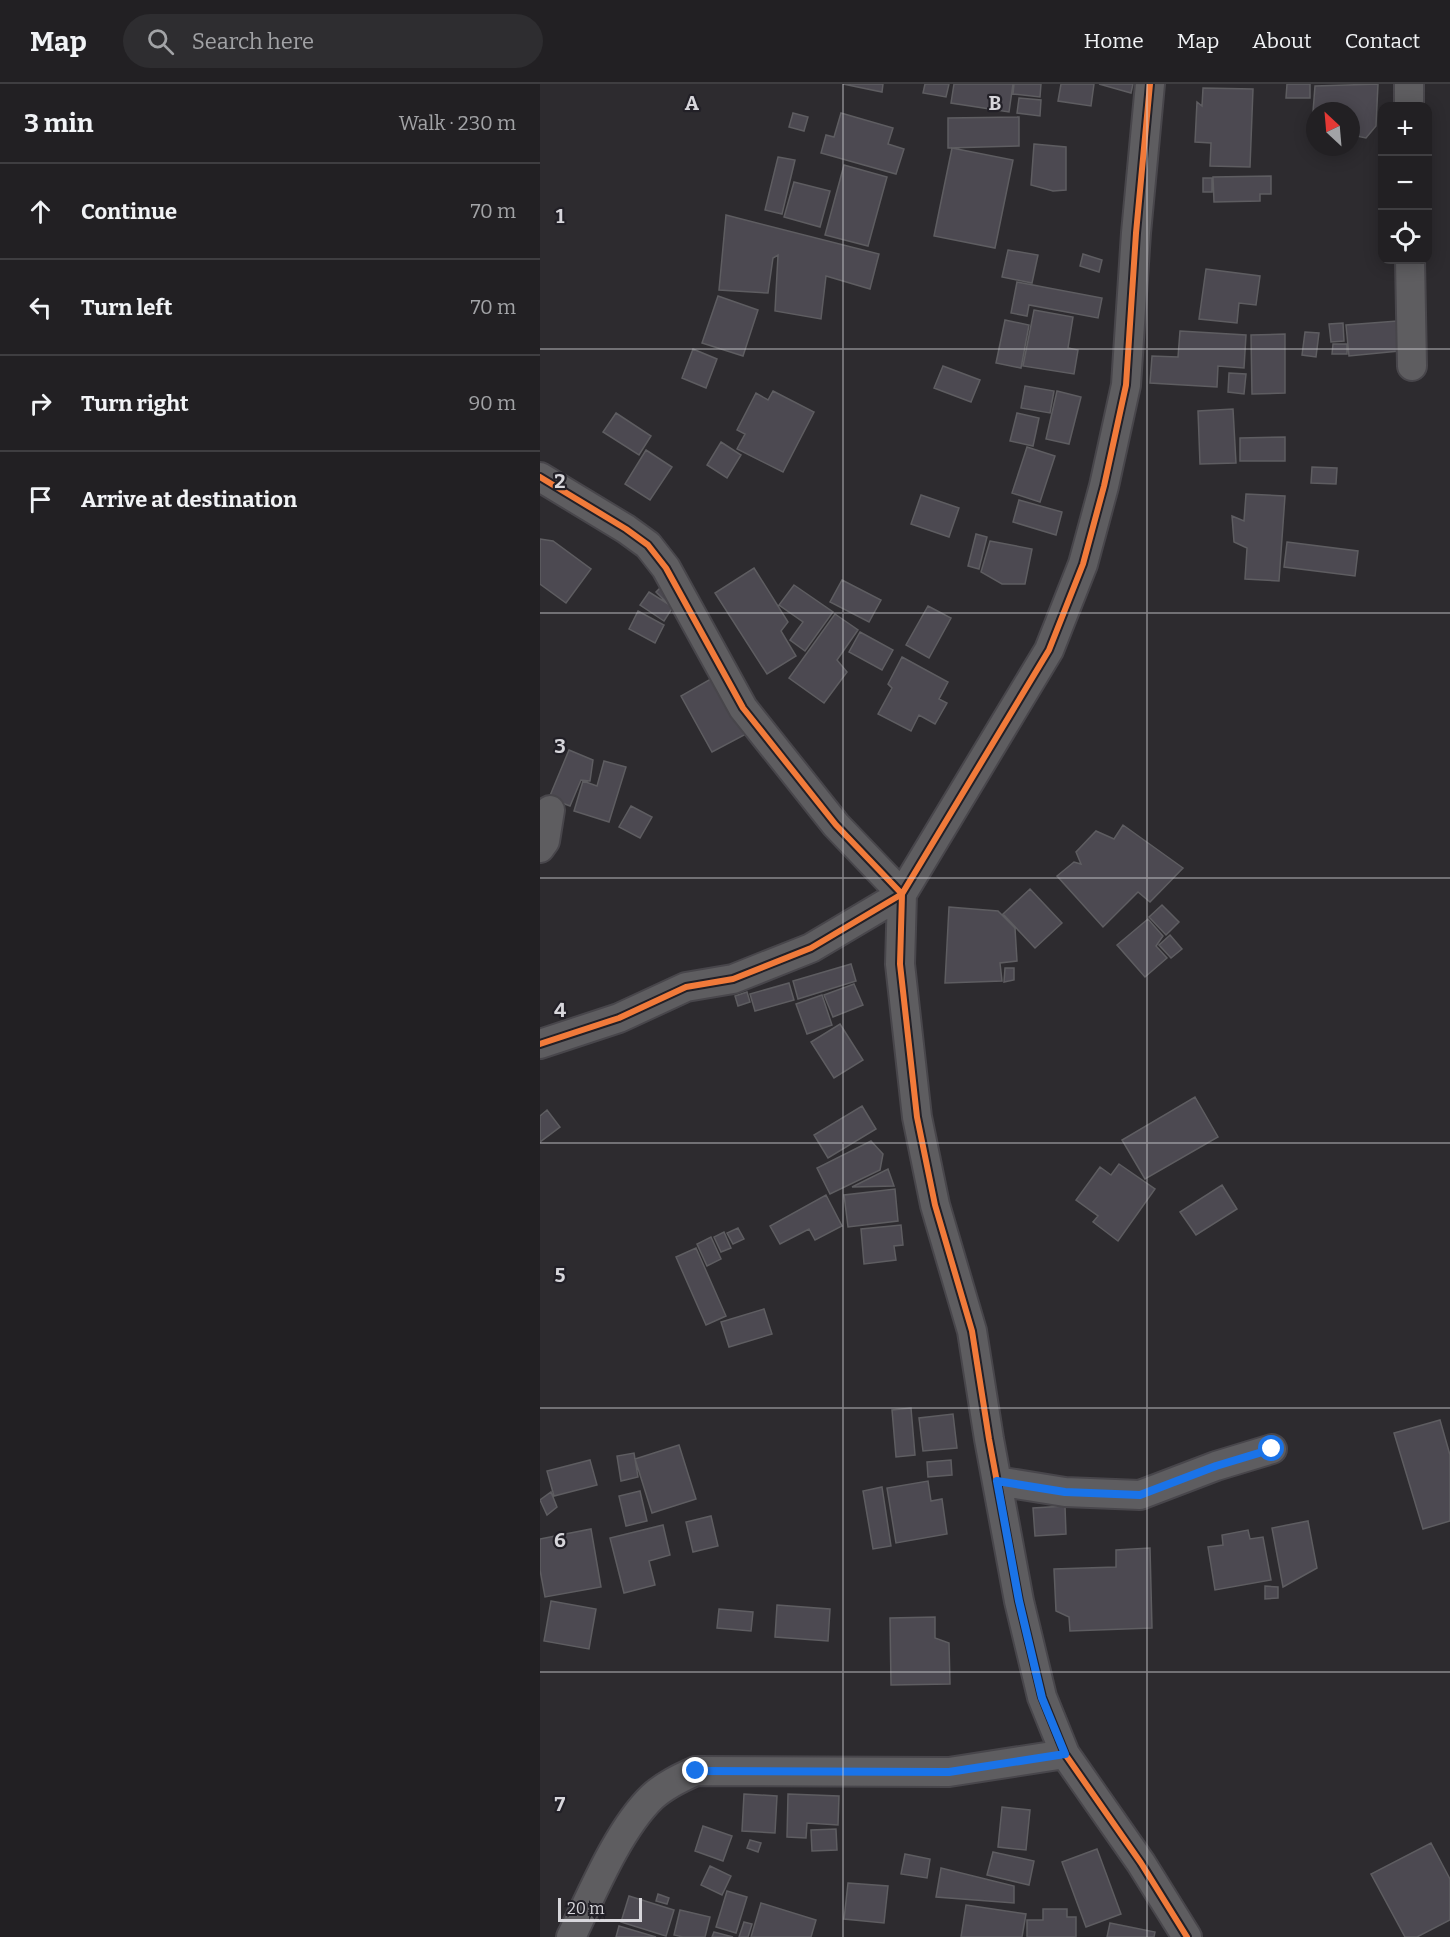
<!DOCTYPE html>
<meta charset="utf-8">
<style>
body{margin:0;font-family:Bitter,serif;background:#2e2d30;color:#f1f3f6}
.controls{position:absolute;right:18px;top:18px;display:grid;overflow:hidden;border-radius:12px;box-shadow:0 3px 15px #0003}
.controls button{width:54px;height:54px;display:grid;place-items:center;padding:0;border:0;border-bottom:2px solid #3f3e41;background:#222023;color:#f1f3f6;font:30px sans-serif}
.compass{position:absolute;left:766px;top:18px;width:54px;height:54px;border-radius:50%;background:#222023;box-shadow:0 3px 15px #0003;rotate:334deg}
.scale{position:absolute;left:18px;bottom:15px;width:84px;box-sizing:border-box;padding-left:6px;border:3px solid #d7d6db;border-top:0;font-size:16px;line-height:21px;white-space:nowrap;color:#d7d6db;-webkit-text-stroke:4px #222027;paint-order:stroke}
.stop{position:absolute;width:18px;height:18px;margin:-14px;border:4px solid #1a73e8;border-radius:50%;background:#fff}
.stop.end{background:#1a73e8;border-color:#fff;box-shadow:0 2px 6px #0008}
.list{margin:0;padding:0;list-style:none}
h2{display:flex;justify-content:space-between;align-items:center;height:78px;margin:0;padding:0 24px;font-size:26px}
h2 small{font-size:20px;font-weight:400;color:#a2a3a6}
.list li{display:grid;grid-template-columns:39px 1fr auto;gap:18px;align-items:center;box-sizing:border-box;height:96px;padding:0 24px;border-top:2px solid #3f3e41}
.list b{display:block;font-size:22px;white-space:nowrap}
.list em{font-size:20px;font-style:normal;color:#a2a3a6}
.icon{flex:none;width:33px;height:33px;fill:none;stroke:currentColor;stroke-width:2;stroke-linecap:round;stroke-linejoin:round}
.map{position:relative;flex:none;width:910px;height:1853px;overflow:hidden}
header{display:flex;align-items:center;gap:36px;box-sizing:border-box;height:84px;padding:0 30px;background:#222023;border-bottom:2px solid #3f3e41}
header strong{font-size:28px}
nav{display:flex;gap:33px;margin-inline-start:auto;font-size:21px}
.search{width:420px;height:54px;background:#2e2d30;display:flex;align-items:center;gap:15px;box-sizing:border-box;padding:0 21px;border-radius:33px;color:#a2a3a6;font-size:22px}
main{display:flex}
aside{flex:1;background:#222023}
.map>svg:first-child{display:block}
</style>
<header>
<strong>Map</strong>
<div class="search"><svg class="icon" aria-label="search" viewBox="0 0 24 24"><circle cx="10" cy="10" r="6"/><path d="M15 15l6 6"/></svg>Search here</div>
<nav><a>Home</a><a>Map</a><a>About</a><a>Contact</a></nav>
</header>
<main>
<aside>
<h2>3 min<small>Walk · 230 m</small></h2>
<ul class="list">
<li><svg class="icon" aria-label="ahead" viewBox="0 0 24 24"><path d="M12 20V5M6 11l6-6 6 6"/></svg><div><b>Continue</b></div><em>70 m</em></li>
<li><svg class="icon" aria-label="left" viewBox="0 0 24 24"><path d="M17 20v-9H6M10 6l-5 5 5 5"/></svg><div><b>Turn left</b></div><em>70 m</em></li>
<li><svg class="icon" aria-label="right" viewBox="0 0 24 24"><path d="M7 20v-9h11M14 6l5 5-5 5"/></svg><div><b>Turn right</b></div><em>90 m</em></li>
<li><svg class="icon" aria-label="arrive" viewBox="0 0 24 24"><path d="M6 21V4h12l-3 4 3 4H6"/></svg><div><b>Arrive at destination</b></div></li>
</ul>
</aside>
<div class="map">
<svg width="910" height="1853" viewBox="0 0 910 1853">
<rect width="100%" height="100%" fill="#2d2b2f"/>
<!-- building -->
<path fill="#4c4951" stroke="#5e5d61" stroke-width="1.5" d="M303 0H343L342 8Z
M385 0H409L406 13 383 9Z
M414 0H473L469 28 411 19Z
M474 0H501L500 13 473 10Z
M521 0H554L551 22 518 17Z
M559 0H593L591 9Z
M747 0H770V14H746Z
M838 0 836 42 826 54 811 51V27L773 28 775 2Z
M663 4 713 5 710 83 670 82 671 59 655 58 657 18 662 22Z
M479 14 501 16 500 32 477 29Z
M253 29 268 33 264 47 249 43Z
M301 29 353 44 348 60 364 65 356 90 281 69 286 51 294 53Z
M479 33V62L408 64V34Z
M494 60 526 63V106L513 107 491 101Z
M412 64 473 76 455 164 394 152Z
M238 73 255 76 242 130 225 126Z
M304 81 347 93 328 162 285 151Z
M731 92V110H720V117L674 118 673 93Z
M663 94H672V108H663Z
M254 98 290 107 280 143 244 133Z
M186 131 339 170 330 205 286 192 281 235 235 227 238 171 233 174 228 209 179 206Z
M468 166 498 171 492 199 462 193Z
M543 170 562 176 559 188 540 182Z
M666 185 720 192 716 221 699 219 697 239 659 235Z
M477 198 562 214 558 234 489 221 487 232 471 229Z
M178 212 218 226 203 272 162 259Z
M494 226 533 233 528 264 538 266 534 290 483 282Z
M465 236 489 241 481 284 456 279Z
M857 237 859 267 809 272 806 241Z
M803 239 804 257 791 258 789 240Z
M640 247 706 251 704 284 678 282 677 303 610 299 612 272 638 273Z
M765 248 779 249 776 273 762 271Z
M745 250V309L712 310 711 251Z
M793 260H807V270H792Z
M153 265 177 275 166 304 142 294Z
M403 282 440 296 431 318 394 304Z
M689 289 706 290 704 310 688 308Z
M485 302 514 307 510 329 481 324Z
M233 307 274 328 243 388 197 365 205 350 197 346 216 309 228 316Z
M517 307 541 313 529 360 506 355Z
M693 325 696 379 660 380 658 327Z
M76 329 111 352 99 371 63 348Z
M477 329 499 334 493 362 470 357Z
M745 353V377H700V354Z
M181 358 201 371 187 394 167 381Z
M487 363 515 372 500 418 472 409Z
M106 366 132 383 110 416 85 400Z
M772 383 797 384 796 400 771 399Z
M706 410 745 412 739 497 705 495 707 464 694 458 692 432 704 437Z
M381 411 419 424 409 453 371 440Z
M479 416 522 428 516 451 473 438Z
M436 450 447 453 439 485 428 482Z
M0 455 13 457 51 485 26 519 0 500Z
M450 457 492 465 485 500H462L441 488Z
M747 458 818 467 815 492 744 483Z
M214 484 248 538 241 547 256 572 227 590 175 509Z
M302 496 341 516 329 538 290 518Z
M123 501 135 513 128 520 116 508Z
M254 501 293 528 265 567 250 556 263 538 239 521Z
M109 508 133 523 124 537 100 521Z
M388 522 411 534 389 574 366 561Z
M98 527 124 541 115 559 89 545Z
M295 530 318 546 297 576 307 588 284 619 249 594Z
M320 548 353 566 342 586 309 568Z
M362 573 408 598 399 615 407 619 395 640 379 631 371 647 338 630 352 604 348 600Z
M176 592 208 649 172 668 141 612Z
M29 666 53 676 50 697 41 696 30 722 9 714Z
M64 677 86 683 69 738 34 727 43 697 57 702Z
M91 722 112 733 100 754 79 743Z
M583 741 643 784 610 818 598 808 563 843 517 792 534 778 541 780 536 768 556 747 574 755Z
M490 805 522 839 495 864 463 830Z
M622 821 639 838 626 851 609 833Z
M409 823 458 827 475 844 477 877 460 879 462 897 405 899Z
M608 835 623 852 616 862 627 874 605 893 577 861Z
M630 851 642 865 631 874 619 861Z
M311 880 316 897 258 915 253 897Z
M465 884H474V896L464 898Z
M249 899 254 916 215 927 210 910Z
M314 900 323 921 293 933 284 911Z
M207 908 210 918 198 922 195 912Z
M282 911 292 941 267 950 256 920Z
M300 940 323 976 294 994 271 958Z
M655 1013 678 1053 605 1095 582 1056Z
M322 1022 336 1045 288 1074 274 1051Z
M7 1026 20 1043 0 1058V1032Z
M331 1057 343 1070 340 1086 290 1110 277 1084Z
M579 1080 615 1105 578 1157 553 1138 558 1132 536 1116 560 1083 571 1091Z
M348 1085 354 1102 312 1103Z
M682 1101 697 1125 656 1151 640 1128Z
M355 1105 358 1137 308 1143 304 1111Z
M286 1111 302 1142 275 1156 269 1145 240 1160 230 1142Z
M361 1141 363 1161 354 1162 356 1176 324 1180 321 1145Z
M198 1144 204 1155 193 1160 187 1149Z
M184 1148 191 1164 181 1168 174 1153Z
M171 1153 181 1175 167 1182 157 1160Z
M156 1164 186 1232 166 1241 136 1173Z
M224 1225 232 1250 189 1263 181 1238Z
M371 1324 375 1371 356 1373 352 1326Z
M413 1330 417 1364 383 1367 379 1334Z
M900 1336 910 1371V1437L883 1445 854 1349Z
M139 1361 156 1415 112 1429 95 1375Z
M94 1369 98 1393 81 1397 77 1372Z
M50 1376 57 1401 14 1412 7 1387Z
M411 1376 412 1391 388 1393 387 1378Z
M388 1397 391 1417 402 1415 407 1450 356 1459 347 1404Z
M342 1403 351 1462 333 1465 323 1407Z
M100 1407 107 1437 86 1442 79 1412Z
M11 1408 17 1423 7 1431 0 1416Z
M525 1422 526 1450 495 1452 493 1424Z
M171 1432 178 1462 153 1468 146 1438Z
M768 1437 777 1484 743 1503 732 1444Z
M123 1441 130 1471 109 1477 115 1501 84 1509 70 1454Z
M51 1445 61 1503 5 1513 0 1486V1455Z
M708 1446 710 1455 723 1453 731 1496 675 1506 668 1463 683 1461 682 1451Z
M610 1464 612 1544 530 1547 529 1533 516 1527 514 1485 576 1483V1466Z
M725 1502 738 1503V1514L725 1515Z
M11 1517 56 1525 49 1565 4 1557Z
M237 1521 290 1525 288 1557 235 1553Z
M179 1525 213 1528 211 1547 177 1544Z
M395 1533V1554L409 1559 410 1600 351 1601 350 1534Z
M204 1710 237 1712 235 1749 202 1747Z
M248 1710 299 1712 298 1741 267 1739 266 1754 247 1753Z
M462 1723 490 1726 486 1766 458 1763Z
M163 1742 192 1752 183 1777 155 1767Z
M296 1745 297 1766 272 1767 271 1746Z
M210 1756 221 1759 218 1768 207 1764Z
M891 1759 910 1795V1836L877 1853H865L831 1790Z
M557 1765 581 1830 546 1843 522 1778Z
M453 1768 494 1777 489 1801 447 1791Z
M365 1770 390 1775 387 1794 361 1790Z
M170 1782 191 1792 182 1811 161 1801Z
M401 1784 474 1802V1819L396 1813Z
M308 1799 348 1802 344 1839 304 1835Z
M187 1807 207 1813 196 1849 176 1843Z
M118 1810 129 1814 127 1820 116 1817Z
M89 1812 134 1826 126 1852 81 1838Z
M221 1819 276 1836 271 1853H211Z
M426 1821 486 1830 482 1853H421Z
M503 1825H527V1833H536V1853H487V1836H503Z
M140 1826 170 1833 165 1853H143L134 1851Z
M204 1838 212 1840 208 1853H199Z
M570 1839 615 1848 614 1853H567Z
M79 1842 116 1853H76Z
M174 1848 193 1853H172Z"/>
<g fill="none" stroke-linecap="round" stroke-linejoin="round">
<!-- minor casing -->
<g stroke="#48464b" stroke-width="32">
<path id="minor" d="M610 0 596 149 586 301 564 402 543 480 509 566 362 810 360 880 377 1033 395 1121 432 1247 449 1355 479 1517 502 1613 525 1670 601 1779 647 1853
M869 0V22
M870 176 872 282
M0 393 86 445 108 461 126 484 203 624 296 741 362 810 271 864 193 895 146 903 79 934 0 960
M0 764 5 757 10 726
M457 1397 525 1408 600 1411 676 1382 732 1365
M31 1853C52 1810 78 1746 112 1713 125 1701 140 1694 156 1687L409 1688 525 1670"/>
</g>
<!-- minor -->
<use href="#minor" stroke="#5e5d60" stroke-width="28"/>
<!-- cycleway casing -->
<g stroke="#222027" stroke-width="10">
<path id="cycleway" d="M610 0 596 149 586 301 564 402 543 480 509 566 362 810 360 880 377 1033 395 1121 432 1247 449 1355 479 1517 502 1613 525 1670 601 1779 647 1853
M0 393 86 445 108 461 126 484 203 624 296 741 362 810 271 864 193 895 146 903 79 934 0 960"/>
</g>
<!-- cycleway -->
<use href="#cycleway" stroke="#f17a3a" stroke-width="6"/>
</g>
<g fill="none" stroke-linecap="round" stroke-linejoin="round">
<!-- route -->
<path stroke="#1a73e8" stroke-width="8" d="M156 1687 409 1688 525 1670 502 1614 479 1517 457 1397 525 1408 600 1411 676 1382 732 1365"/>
</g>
<!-- grid -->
<path fill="none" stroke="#d7d6db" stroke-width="1.5" stroke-opacity="0.55" d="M303 0V1853M607 0V1853M0 265H910M0 529H910M0 794H910M0 1059H910M0 1324H910M0 1588H910"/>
<g font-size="20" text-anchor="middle" font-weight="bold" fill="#d7d6db" stroke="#222027" stroke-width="4.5" stroke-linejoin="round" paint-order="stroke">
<text x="152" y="26">A</text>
<text x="455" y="26">B</text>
<text x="20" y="139">1</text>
<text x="20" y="404">2</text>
<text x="20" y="669">3</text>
<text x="20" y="933">4</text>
<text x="20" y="1198">5</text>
<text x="20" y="1463">6</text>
<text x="20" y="1727">7</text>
</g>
</svg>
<div class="controls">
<button>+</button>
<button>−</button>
<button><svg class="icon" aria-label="locate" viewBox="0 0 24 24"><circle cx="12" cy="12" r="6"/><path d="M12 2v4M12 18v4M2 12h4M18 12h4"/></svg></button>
</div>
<svg class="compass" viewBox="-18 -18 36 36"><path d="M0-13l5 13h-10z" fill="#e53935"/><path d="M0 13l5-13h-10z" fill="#a2a3a6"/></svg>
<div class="scale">20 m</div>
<div class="stop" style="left:732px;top:1365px"></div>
<div class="stop end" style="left:156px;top:1687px"></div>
</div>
</main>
